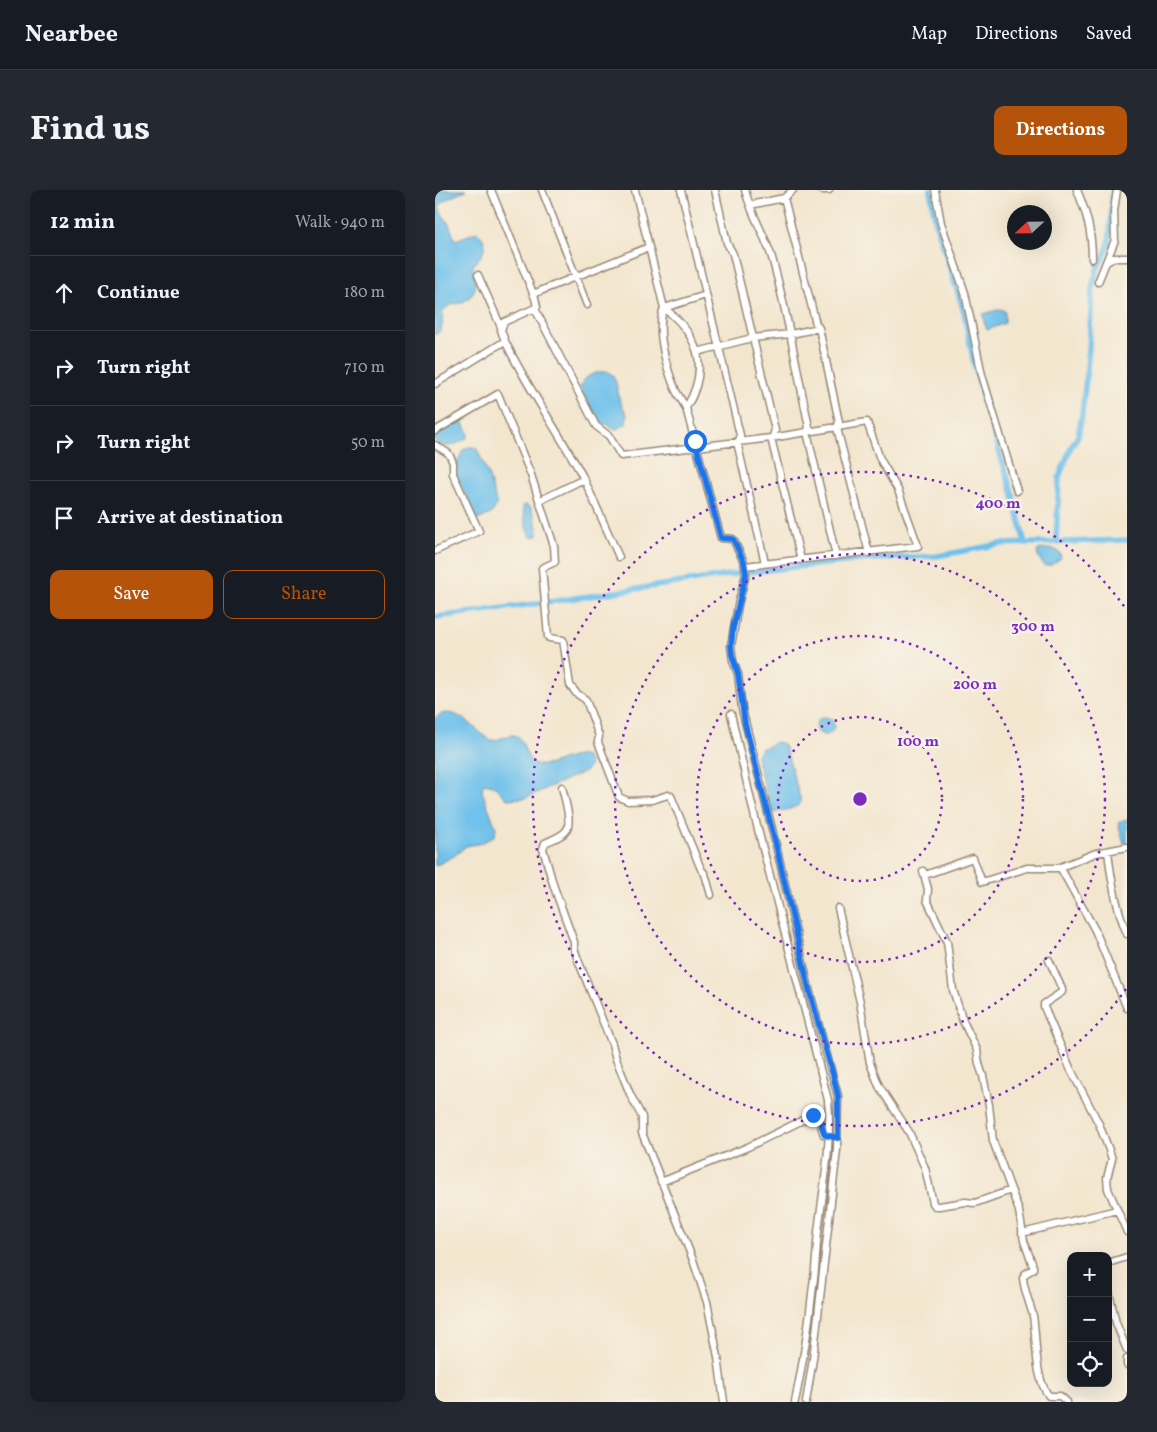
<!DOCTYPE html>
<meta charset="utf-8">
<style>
body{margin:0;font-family:Vollkorn,serif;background:#242831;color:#f1f3f6}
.controls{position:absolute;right:15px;bottom:15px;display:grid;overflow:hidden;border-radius:10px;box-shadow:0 5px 20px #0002}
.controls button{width:45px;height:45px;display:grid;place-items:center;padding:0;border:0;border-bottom:1px solid #363941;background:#171b24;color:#f1f3f6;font:25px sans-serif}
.compass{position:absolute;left:572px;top:15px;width:45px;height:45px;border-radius:50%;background:#171b24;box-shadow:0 5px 20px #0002;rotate:248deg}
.stop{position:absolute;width:15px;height:15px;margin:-11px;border:4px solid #1a73e8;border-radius:50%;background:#fff}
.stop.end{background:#1a73e8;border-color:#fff;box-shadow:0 1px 5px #0008}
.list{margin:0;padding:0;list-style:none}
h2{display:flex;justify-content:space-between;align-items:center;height:65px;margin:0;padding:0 20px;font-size:21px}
h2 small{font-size:16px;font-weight:400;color:#9ea1a6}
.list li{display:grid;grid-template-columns:32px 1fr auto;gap:15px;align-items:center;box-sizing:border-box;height:75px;padding:0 20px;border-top:1px solid #363941}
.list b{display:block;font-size:19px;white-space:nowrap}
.list em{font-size:16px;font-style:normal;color:#9ea1a6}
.actions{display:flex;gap:10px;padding:15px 20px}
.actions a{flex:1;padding:11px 0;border:1px solid #b45309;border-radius:10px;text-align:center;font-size:18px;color:#b45309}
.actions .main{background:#b45309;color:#fff}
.icon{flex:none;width:28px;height:28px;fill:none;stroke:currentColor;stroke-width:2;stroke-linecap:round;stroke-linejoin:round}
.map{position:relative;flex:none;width:692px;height:1212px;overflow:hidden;border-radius:10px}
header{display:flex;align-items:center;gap:30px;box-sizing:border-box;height:70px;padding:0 25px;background:#171b24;border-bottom:1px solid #363941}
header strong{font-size:24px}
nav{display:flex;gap:28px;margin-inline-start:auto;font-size:18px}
.intro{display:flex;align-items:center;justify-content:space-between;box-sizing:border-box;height:120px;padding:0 30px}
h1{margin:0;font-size:35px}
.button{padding:12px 22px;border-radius:10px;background:#b45309;color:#fff;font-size:18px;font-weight:700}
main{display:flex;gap:30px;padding:0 30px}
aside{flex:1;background:#171b24;border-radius:10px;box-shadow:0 5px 20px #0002}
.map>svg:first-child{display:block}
</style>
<header>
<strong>Nearbee</strong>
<nav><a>Map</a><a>Directions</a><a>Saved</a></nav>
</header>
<div class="intro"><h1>Find us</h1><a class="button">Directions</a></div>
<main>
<aside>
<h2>12 min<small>Walk · 940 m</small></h2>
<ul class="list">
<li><svg class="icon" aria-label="ahead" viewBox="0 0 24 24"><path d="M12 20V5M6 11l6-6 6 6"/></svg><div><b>Continue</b></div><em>180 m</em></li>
<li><svg class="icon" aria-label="right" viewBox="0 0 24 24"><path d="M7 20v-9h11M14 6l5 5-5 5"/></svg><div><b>Turn right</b></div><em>710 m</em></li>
<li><svg class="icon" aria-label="right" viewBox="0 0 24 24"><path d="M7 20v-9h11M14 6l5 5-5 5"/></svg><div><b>Turn right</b></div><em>50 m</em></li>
<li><svg class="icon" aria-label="arrive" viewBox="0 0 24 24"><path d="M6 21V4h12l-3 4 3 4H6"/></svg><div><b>Arrive at destination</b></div></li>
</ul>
<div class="actions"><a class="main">Save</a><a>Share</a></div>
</aside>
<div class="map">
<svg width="692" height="1212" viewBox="0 0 692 1212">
<rect width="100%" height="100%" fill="#f7f3e8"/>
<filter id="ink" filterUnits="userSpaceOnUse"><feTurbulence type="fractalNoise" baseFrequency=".02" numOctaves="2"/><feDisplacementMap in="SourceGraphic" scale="10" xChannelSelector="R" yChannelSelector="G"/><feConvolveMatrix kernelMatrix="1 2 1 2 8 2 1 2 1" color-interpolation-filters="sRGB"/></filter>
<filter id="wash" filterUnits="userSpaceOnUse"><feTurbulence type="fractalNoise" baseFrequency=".0096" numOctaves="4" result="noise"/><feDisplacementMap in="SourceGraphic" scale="20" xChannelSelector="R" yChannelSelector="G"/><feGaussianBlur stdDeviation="1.12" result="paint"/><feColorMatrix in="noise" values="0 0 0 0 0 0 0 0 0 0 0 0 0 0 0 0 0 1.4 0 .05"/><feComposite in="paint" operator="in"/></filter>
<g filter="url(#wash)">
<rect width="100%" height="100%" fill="#f3e6cf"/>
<!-- water -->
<path fill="#6fc1eb" stroke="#557684" d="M0 0H32L14 8 7 12 4 17 6 22 14 34 20 50 42 42C62 59 37 71 38 78 38 88 44 95 37 104 29 116 19 111 11 118 2 125 14 137 0 145Z
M566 119 570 121V133L552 140 549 132 548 124Z
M172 181 178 185 181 193 185 211 192 225 191 234 179 240 174 235 161 231 145 198C148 186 160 182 172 181Z
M25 232H27C31 236 34 242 33 247 22 254 11 261 0 251V242Z
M34 257H39L42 259 53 284 62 315 56 324 42 330 19 280 28 260Z
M91 315 96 318C98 323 104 342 103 346L96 347C90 339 89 326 88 316Z
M609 359H619L625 363 626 368 616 375 609 376 602 364 603 360Z
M12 523C30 524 41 541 55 550 63 551 71 545 78 545 93 546 86 572 104 575 119 577 142 560 152 568L155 574 151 581 90 608 72 609 58 595 50 593 48 595 47 601 61 638 60 645 47 653 31 656 19 666 0 676V528L6 524Z
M381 536a9 9 0 1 1 18 0a9 9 0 1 1-18 0Z
M342 552 348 554 351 560 366 611 364 615 355 619 337 623 321 567 326 559Z
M692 629V653L689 654 683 633Z"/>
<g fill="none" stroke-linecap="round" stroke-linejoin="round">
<!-- canal -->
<path stroke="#6fc1eb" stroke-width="5.5" d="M495 0 501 34 529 122 538 169 553 226 578 305 590 353
M621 352 624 287 637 255 643 246 647 225 654 158 657 99 662 79 669 66 674 53 678 0
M315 382 435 369 502 366 565 354 692 350
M114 412 307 383
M0 427 108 413"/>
</g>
</g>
<g filter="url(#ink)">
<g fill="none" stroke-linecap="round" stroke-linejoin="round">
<!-- minor casing -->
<g stroke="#978876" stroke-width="9">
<path id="minor" d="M107 0 152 115
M200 0 229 118C220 140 232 180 241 201 244 207 248 212 251 218L286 348 298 349 309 372 311 384 303 415 296 456 298 471 303 484 307 519 341 655 374 799 403 906 402 960 378 1169 371 1212
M246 0 305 245V249L302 252 330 373
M280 0 292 53 298 64 340 240 338 246 336 248 366 370
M310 0C316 24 330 45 337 68 353 124 362 181 374 237L372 242 401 366
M387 0H394
M500 0 506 33 530 103 547 185 582 301
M642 0C652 24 657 42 657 69
M349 8 381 134 384 138 404 232 402 238 434 363
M315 15 349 8 358 0
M672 72 678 68H692
M43 85 66 137
M663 92 680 50 679 21 682 0
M98 104 214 57
M229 118C264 145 275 179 251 218
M229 118 271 105
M100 119 161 236 174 246 186 266 336 248 432 232 445 269 463 300 483 356 310 376
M70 151C93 199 124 242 149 289L106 310 105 313 119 356 120 372 107 378 113 447 114 448 128 450 135 495 141 503 151 510 164 546 163 552 184 607 193 611 217 610 233 605 236 606 266 679 270 684 276 705
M262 162 317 148 356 144 384 138
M0 194 70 151 66 140 69 132 102 117 100 108 56 0
M0 241 63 204 96 285 105 313
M0 255 13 263 16 268 18 273V284L44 341 0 361
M149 289 184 367
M296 524 320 628 393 910C397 955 388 998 383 1042 381 1060 381 1078 378 1095 374 1135 368 1173 360 1212
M127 597C129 607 138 633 131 641 126 647 116 650 110 653L108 659 119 697 139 752V758L143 770 177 854 181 869 195 904 207 927V943L258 1070 272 1112 283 1167 289 1212
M673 661C676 690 681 717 692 744
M625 677 660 740 692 818
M488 681 493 699 492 710 512 752 518 800 528 831 542 860 544 874 548 886 554 915 558 951 584 1021 589 1051 598 1076V1079L590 1084 588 1088C589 1101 595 1113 598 1126 602 1149 599 1188 614 1206H625L632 1212
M490 685 538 668 547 692 592 678H623L661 663 692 657
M403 718 425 812 435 873 444 896 474 942 490 978 498 1013 500 1016H504L530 1012 540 1013 576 1000
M614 770 627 799V802L609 814V817L635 878 664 934 674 960 677 969 672 988 673 999 692 1042
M226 992 313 957 378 925 381 924 383 926 389 945 395 947
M587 1043 682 1020
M673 1073 692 1067
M673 1098 681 1133 692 1160
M692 1169V1175"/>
</g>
<!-- minor -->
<use href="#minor" stroke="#fff" stroke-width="6"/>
</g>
</g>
<g fill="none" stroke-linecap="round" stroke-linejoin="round" filter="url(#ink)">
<!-- route -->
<path stroke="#1a73e8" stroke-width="6" d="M260 251 286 348 298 349 309 372 311 384 298 438 296 456 297 465 303 484 310 534 341 655 374 799 398 885 403 906V948L390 945 383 926 378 925"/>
</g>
<!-- distance rings -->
<g fill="none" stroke="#7b2cbf" stroke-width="2.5" stroke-dasharray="2.5 5">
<circle cx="425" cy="609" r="82"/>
<circle cx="425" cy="609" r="163"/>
<circle cx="425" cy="609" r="245"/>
<path d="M691 799A327 327 0 1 1 691 419"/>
</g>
<circle cx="425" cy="609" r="8" fill="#7b2cbf" stroke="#f7f3e8" stroke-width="2.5"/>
<g font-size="15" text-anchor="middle" font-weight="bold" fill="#7b2cbf" stroke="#f7f3e8" stroke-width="4.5" stroke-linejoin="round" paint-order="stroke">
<text x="563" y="318">400 m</text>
<text x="598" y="441">300 m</text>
<text x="540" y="499">200 m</text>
<text x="483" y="556">100 m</text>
</g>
</svg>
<div class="controls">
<button>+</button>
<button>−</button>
<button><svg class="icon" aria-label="locate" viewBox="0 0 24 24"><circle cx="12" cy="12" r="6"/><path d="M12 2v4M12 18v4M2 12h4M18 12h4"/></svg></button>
</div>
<svg class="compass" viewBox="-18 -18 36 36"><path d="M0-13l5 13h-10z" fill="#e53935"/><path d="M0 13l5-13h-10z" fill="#9ea1a6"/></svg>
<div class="stop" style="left:260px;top:251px"></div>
<div class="stop end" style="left:378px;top:925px"></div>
</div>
</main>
